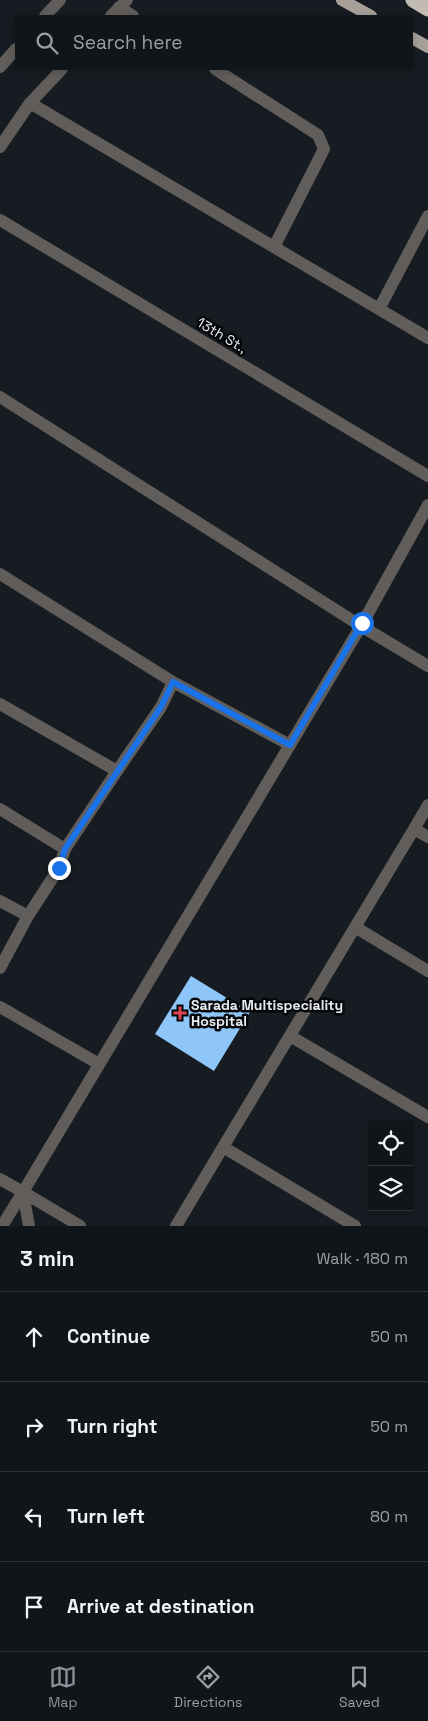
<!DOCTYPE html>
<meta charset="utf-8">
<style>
body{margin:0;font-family:"Space Grotesk",sans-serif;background:#1e2227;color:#f1f3f6}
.controls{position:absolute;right:15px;bottom:15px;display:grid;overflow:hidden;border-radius:0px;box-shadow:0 2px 8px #0003}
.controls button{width:45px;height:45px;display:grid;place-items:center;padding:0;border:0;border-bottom:1px solid #303439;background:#10151a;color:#f1f3f6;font:25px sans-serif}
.stop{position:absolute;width:15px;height:15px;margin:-11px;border:4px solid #1a73e8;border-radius:50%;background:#fff}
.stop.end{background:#1a73e8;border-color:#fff;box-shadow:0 1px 5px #0008}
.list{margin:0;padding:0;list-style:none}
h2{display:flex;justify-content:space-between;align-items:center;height:65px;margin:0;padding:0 20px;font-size:21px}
h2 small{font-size:16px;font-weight:400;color:#9c9fa2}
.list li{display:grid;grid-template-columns:32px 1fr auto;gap:15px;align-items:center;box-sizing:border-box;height:90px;padding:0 20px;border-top:1px solid #303439}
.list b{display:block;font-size:19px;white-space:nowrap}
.list em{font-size:16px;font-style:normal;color:#9c9fa2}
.icon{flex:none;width:28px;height:28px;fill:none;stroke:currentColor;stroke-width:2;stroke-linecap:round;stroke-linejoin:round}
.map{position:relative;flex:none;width:428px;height:1226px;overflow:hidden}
.search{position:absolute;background:#10151a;box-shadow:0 2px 8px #0003;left:15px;right:15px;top:15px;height:55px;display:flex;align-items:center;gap:12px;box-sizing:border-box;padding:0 18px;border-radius:0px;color:#9c9fa2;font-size:19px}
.sheet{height:425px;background:#10151a}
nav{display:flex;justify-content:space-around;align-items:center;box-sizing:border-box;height:70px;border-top:1px solid #303439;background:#10151a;font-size:14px;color:#9c9fa2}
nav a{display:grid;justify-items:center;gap:2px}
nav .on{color:#8c9099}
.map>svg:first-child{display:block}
</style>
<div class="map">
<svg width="428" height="1226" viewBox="0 0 428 1226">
<rect width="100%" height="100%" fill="#161c22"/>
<!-- building -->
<path fill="#8fc6f9" d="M191 976 250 1012 214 1071 155 1034Z"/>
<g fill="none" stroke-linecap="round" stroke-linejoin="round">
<!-- minor -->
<path stroke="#605d5a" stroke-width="12" d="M119 7 133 16
M45 16 60 0
M111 16 127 0
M0 67 16 49
M215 69 318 135 324 149 274 247
M30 103 428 338
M0 147 30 103 62 69
M0 220 428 476
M379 309 428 216
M0 397 361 626 23 1192 29 1226
M428 505 361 626 428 666
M0 574 173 682 290 745
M0 704 117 771 65 849 59 868 28 916 0 968
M117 771 161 707 173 682
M0 809 65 849
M414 829 428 805
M0 901 28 916
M355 927 428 971
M0 1007 99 1064
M290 1036 428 1117
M0 1179 23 1192
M2 1226 23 1192 80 1226
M176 1226 223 1147
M355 1226 223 1147 414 829 428 837"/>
<!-- major -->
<path stroke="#a6a099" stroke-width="12" d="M342 0 371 16
M412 38 428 47"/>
<!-- highway -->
<path stroke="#c2bbb2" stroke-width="15" d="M413 0 428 9"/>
</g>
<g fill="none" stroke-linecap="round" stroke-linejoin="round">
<!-- route -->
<path stroke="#1a73e8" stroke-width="6" d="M59 868 65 849 161 707 173 682 290 745 362 623"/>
</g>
<!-- markers -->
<path fill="#e0444e" stroke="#050608" stroke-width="2" d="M177.5 1005.5h5v5h5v5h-5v5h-5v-5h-5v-5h5z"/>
<g text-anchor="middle" stroke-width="5" stroke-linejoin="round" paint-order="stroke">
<!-- street labels -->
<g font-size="14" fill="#e8ecf0" stroke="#050608">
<text transform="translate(222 335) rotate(31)" y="5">13th St.,</text>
</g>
<!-- poi labels -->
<g font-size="14" font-weight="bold" fill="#e8ecf0" stroke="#050608" text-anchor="start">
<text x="191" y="1010">Sarada Multispeciality<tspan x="191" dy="16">Hospital</tspan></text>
</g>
</g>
</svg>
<div class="controls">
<button><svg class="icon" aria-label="locate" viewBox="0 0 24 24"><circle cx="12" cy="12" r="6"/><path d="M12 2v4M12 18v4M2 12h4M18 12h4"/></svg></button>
<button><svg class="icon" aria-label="layers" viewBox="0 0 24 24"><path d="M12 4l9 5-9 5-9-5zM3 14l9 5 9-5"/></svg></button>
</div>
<div class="stop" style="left:362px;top:623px"></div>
<div class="stop end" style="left:59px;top:868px"></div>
<div class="search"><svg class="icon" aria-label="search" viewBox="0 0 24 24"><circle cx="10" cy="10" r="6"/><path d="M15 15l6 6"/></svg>Search here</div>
</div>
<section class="sheet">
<h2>3 min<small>Walk · 180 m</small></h2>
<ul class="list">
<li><svg class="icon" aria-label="ahead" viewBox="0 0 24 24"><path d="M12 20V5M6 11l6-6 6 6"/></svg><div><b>Continue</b></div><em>50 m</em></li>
<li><svg class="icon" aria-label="right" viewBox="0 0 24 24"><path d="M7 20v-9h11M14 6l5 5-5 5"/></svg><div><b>Turn right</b></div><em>50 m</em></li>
<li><svg class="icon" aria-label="left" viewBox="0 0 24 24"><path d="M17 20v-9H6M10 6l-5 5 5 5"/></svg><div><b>Turn left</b></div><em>80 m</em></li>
<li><svg class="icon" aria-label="arrive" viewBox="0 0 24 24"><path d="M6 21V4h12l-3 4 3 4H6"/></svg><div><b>Arrive at destination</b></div></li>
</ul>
</section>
<nav>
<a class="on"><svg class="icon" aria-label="map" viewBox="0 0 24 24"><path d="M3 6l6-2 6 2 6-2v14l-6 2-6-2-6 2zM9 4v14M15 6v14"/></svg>Map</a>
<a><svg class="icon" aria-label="directions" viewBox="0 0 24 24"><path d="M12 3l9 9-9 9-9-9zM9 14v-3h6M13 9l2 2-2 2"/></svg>Directions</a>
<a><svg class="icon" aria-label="saved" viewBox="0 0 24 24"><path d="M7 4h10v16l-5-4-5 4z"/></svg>Saved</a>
</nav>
